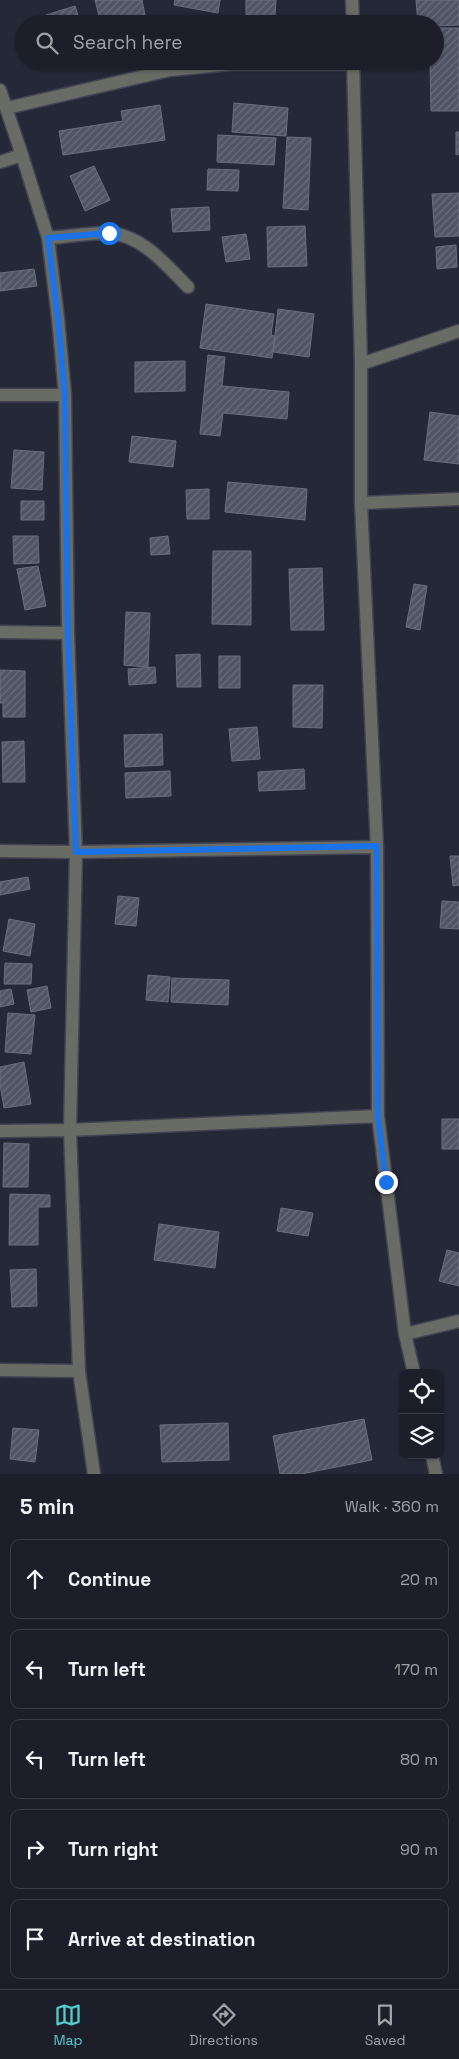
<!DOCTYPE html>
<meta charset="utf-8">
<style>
body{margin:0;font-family:"Space Grotesk",sans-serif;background:#292b35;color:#f1f3f6}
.controls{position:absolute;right:15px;bottom:15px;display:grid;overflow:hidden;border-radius:10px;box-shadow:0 1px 4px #0004}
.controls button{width:45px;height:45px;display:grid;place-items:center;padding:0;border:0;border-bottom:1px solid #3a3c46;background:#1c1e29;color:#f1f3f6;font:25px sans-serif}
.stop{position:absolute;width:15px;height:15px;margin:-11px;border:4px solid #1a73e8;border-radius:50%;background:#fff}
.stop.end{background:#1a73e8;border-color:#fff;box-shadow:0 1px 5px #0008}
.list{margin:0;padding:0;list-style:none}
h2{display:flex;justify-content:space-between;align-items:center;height:65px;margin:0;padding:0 20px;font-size:21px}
h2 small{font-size:16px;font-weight:400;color:#a0a2a8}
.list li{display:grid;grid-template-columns:32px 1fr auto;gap:15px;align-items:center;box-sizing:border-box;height:80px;margin:0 10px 10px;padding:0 10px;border:1px solid #3a3c46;border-radius:10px}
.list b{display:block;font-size:19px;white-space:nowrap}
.list em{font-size:16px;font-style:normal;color:#a0a2a8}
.icon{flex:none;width:28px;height:28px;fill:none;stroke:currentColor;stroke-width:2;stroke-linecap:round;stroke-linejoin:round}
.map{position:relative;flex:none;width:459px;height:1474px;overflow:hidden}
.search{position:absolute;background:#1c1e29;box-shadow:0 1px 4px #0004;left:15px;right:15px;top:15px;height:55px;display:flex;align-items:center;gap:12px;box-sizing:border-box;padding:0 18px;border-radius:28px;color:#a0a2a8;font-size:19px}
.sheet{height:515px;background:#1c1e29}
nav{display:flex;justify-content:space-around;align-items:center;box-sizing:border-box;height:70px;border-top:1px solid #3a3c46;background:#1c1e29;font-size:14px;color:#a0a2a8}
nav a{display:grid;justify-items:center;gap:2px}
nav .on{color:#53cdcb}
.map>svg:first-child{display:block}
</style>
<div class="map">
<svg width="459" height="1474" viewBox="0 0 459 1474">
<defs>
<pattern id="building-hatch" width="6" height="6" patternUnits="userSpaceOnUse" patternTransform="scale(1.25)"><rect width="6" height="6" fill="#505565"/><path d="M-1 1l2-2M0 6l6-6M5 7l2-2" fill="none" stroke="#6a6e7c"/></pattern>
</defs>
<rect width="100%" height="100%" fill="#252837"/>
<!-- building -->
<path fill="url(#building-hatch)" stroke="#6a6e80" d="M95 0H142L145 15 126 20 127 24H101Z
M175 0H220L218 13 174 5Z
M246 0H276L275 16 246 15Z
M416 0H459V25L435 26V24H418Z
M75 6 81 24H31L30 20Z
M435 28H459V111H431L430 61H435Z
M70 61H92L72 67Z
M234 103 288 108 286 136 232 132Z
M160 105 165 140 63 155 59 131 123 121 121 111Z
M456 132H459V154L456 155Z
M218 135 276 138 274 165 217 162Z
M287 137 311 138 308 210 283 208Z
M94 166 110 200 85 211 70 176Z
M208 169 239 170 238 191 207 190Z
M459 193V236L435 237 432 194Z
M209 207 210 230 173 232 171 209Z
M305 226 307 266 268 267 267 227Z
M246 234 250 259 226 262 222 237Z
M456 245 457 267 437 269 436 247Z
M34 269 37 286 0 291V273Z
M206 304 274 314 271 335 275 336 272 358 200 348Z
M278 309 314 314 309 357 273 352Z
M208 355 225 357 222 386 289 392 287 419 223 413 220 436 200 434Z
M185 361V391L135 392V362Z
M430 412 459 416V464L424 460Z
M132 436 176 441 173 467 129 462Z
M14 450 44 452 42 490 11 488Z
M228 482 307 489 305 520 225 512Z
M209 489V519H187L186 490Z
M21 501H44V520H21Z
M13 536H38L39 563 14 564Z
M168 536 170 554 151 555 150 538Z
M213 551H251V625L212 624Z
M38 566 46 606 25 610 17 569Z
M322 568 324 630H291L289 569Z
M414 584 427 586 420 630 406 627Z
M126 612 150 613 148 667 124 665Z
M200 654 201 687H177L176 655Z
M219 656H240V688H219Z
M155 667 156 683 129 685 128 669Z
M0 670 25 671V717H3V703H0Z
M293 685H323L322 728 293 727Z
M257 727 260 759 232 761 229 729Z
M162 734 163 765 125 767 124 735Z
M24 741 25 782H3L2 742Z
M304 769 305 789 259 791 258 772Z
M170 771 171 796 126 798 125 773Z
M450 856H459V885L453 886Z
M28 877 30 889 0 895V882Z
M118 896 139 898 136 926 115 924Z
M442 901 459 902V929L440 928Z
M9 919 35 924 30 956 3 951Z
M5 963 32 964 31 984H4Z
M148 975 170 977 168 1002 146 1000Z
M172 978 229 980 228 1005 171 1002Z
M47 986 51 1008 31 1012 27 990Z
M11 989 14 1004 0 1007V991Z
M8 1013 35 1015 31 1054 5 1052Z
M24 1062 31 1104 4 1108 0 1084V1067Z
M442 1119H459V1149H442Z
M4 1143 29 1144 28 1187H3Z
M10 1194 50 1195V1207H38V1245H9Z
M281 1208 313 1213 308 1236 277 1231Z
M159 1224 219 1232 215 1268 154 1260Z
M447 1250 459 1253V1286L439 1281Z
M36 1269 37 1306 12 1307 10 1270Z
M364 1419 372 1460 301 1474H280L273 1436Z
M228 1423 229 1460 162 1462 160 1425Z
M13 1428 39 1430 35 1462 10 1459Z"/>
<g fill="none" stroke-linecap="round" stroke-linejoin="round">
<!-- minor casing -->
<g stroke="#424453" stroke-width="15">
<path id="minor" d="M352 0 353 24
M353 61 361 364V503L377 847 378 1116 405 1334 414 1373
M0 90 22 155 48 238 58 318 65 395 68 633 76 852 70 1130 79 1371 0 1370
M7 108 170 70 231 64H353
M0 162 22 155
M48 238C68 237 90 232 110 233 143 236 166 265 188 287
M361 364 459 331
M0 395H65
M361 503 459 499
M0 632 68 633
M0 851 76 852 377 847
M0 1131 70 1130 378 1116
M405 1334 459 1321
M79 1371 94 1474
M432 1455 436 1474"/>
</g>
<!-- minor -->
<use href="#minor" stroke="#686c65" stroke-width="12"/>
</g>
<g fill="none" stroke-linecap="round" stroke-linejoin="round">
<!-- route -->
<path stroke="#1a73e8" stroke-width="6" d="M109 233 48 238 58 318 65 395 68 633 76 852 377 846 378 1116 386 1182"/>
</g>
</svg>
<div class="controls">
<button><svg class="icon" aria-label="locate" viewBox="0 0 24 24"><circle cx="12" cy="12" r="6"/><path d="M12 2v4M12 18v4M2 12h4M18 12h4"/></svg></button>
<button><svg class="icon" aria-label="layers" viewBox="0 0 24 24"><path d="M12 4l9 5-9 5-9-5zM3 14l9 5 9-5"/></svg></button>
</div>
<div class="stop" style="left:109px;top:233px"></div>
<div class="stop end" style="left:386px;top:1182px"></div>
<div class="search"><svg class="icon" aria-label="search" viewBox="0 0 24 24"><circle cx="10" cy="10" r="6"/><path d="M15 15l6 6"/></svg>Search here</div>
</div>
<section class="sheet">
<h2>5 min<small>Walk · 360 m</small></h2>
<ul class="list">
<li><svg class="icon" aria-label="ahead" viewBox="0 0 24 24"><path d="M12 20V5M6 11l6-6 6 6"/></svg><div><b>Continue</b></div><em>20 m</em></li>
<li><svg class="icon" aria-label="left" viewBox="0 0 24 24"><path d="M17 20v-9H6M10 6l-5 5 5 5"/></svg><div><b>Turn left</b></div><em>170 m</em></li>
<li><svg class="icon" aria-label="left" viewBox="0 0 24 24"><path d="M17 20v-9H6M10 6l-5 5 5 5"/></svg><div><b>Turn left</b></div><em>80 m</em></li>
<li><svg class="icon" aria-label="right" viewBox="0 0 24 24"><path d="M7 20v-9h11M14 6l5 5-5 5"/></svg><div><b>Turn right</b></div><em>90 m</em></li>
<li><svg class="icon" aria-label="arrive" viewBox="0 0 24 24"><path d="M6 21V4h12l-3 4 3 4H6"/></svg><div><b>Arrive at destination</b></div></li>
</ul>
</section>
<nav>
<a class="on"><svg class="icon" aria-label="map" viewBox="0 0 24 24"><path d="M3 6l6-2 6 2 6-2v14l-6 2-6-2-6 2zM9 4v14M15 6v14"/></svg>Map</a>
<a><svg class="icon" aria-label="directions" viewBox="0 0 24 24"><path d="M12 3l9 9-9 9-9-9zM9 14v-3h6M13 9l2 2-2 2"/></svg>Directions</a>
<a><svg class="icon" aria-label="saved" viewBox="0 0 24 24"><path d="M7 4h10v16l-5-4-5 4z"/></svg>Saved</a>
</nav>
